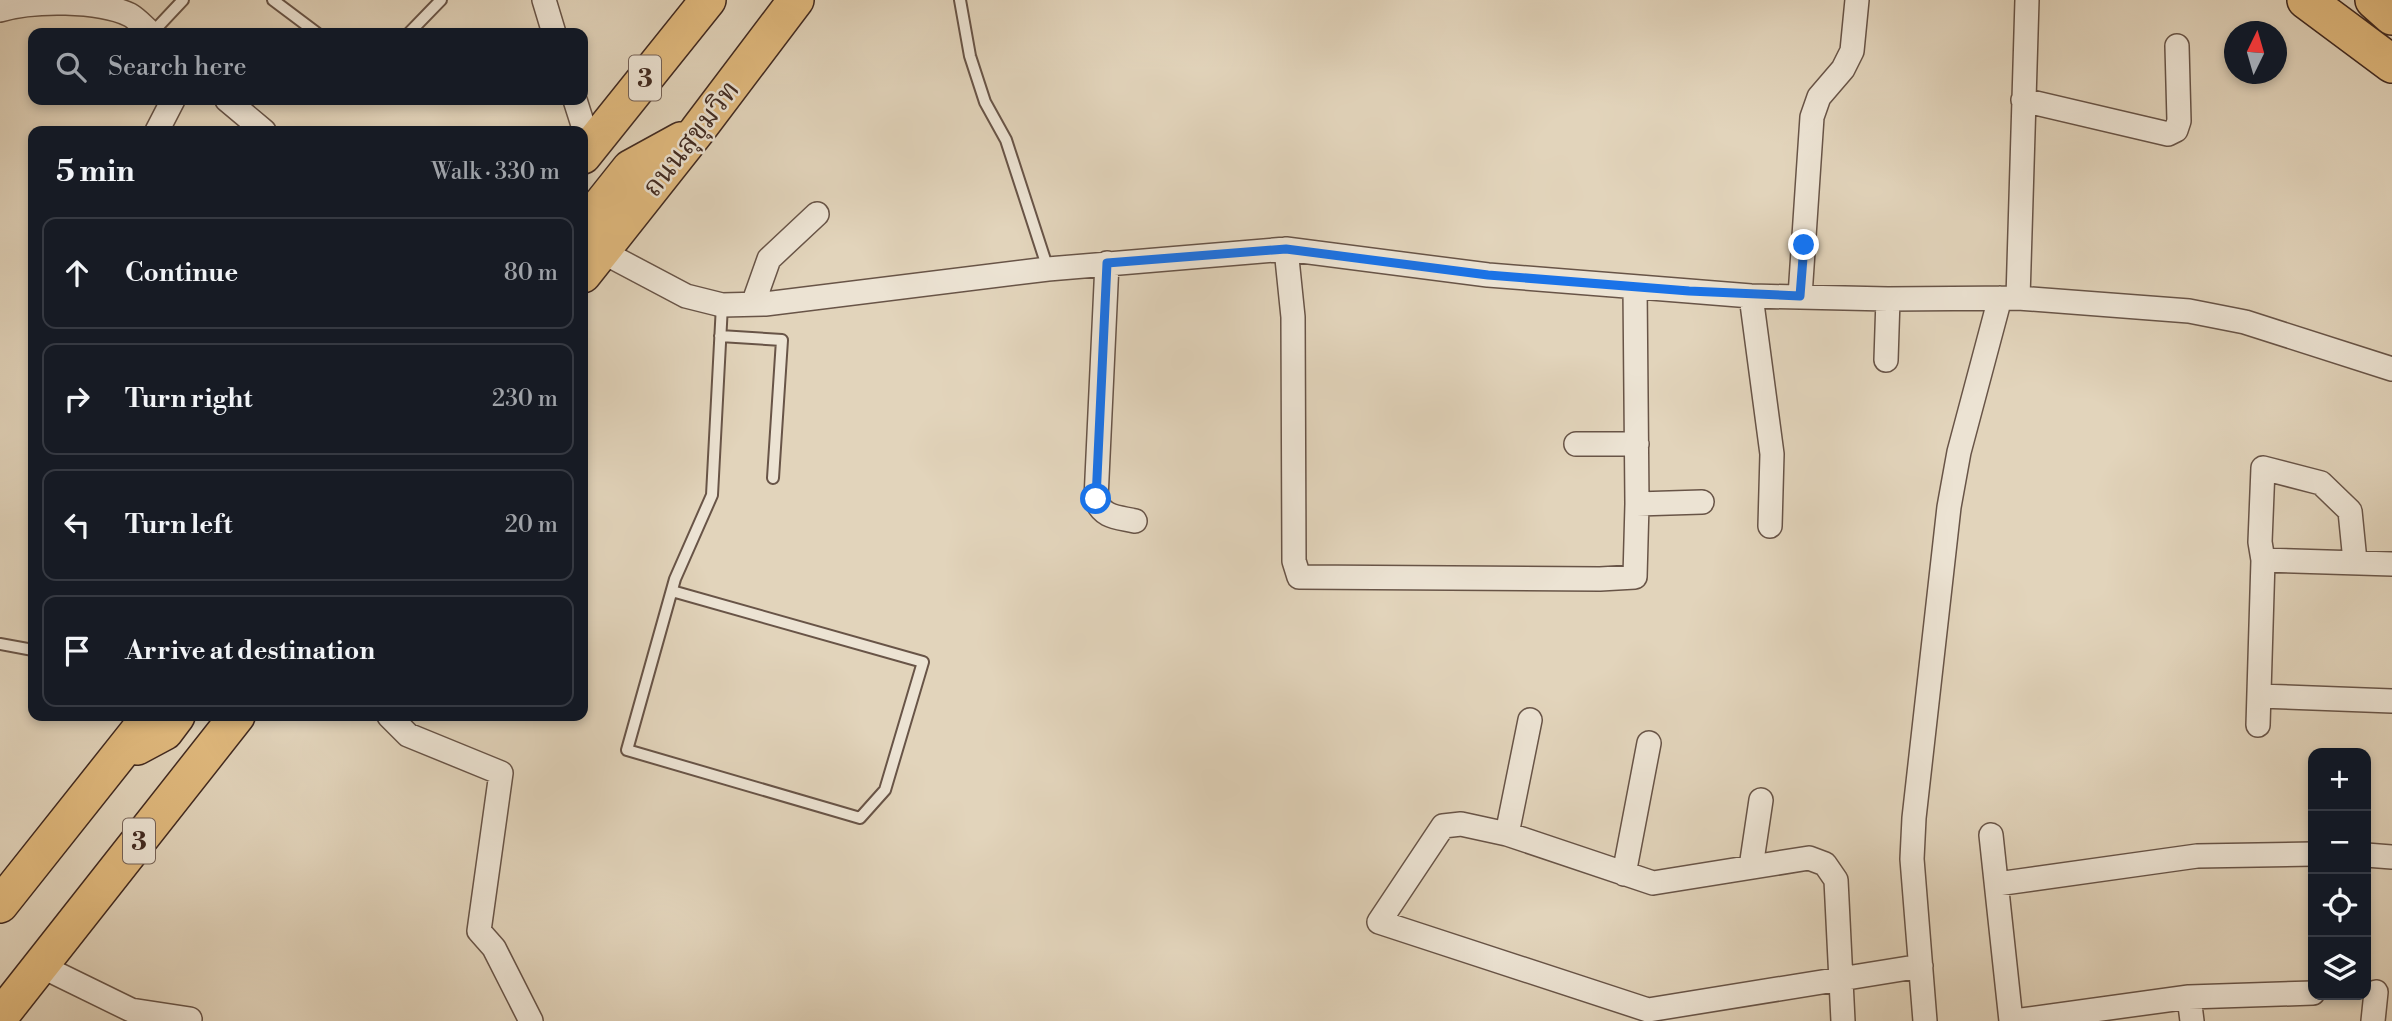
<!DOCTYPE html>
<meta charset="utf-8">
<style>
body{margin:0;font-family:"Libre Bodoni","Noto Serif Thai",serif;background:#242831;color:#f1f3f6}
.controls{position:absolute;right:21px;bottom:21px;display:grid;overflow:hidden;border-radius:14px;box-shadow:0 4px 10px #0003}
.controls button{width:63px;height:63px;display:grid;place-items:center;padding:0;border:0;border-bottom:2px solid #363941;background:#171b24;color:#f1f3f6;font:35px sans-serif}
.compass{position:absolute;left:2224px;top:21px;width:63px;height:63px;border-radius:50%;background:#171b24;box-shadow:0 4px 10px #0003;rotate:5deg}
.stop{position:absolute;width:21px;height:21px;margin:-16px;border:5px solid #1a73e8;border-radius:50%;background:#fff}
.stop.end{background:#1a73e8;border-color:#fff;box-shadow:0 2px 7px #0008}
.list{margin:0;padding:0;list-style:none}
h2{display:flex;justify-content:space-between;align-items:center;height:91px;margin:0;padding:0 28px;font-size:30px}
h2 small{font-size:23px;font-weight:400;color:#9ea1a6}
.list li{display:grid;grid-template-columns:46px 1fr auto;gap:21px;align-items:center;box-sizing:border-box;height:112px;margin:0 14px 14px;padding:0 14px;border:2px solid #363941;border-radius:14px}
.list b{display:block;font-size:26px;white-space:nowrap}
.list em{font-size:23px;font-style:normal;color:#9ea1a6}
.icon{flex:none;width:38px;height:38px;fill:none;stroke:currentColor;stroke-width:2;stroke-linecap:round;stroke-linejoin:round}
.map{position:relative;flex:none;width:2392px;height:1021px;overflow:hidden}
.search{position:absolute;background:#171b24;box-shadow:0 4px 10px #0003;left:28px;top:28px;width:560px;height:77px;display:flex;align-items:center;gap:18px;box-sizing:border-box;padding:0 24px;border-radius:14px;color:#9ea1a6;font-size:26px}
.panel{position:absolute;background:#171b24;box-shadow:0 4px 10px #0003;left:28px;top:126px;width:560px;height:595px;border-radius:14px}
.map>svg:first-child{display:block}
</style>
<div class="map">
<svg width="2392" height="1021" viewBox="0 0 2392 1021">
<rect width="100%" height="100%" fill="#e2d4bb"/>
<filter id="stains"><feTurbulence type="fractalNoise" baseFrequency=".00286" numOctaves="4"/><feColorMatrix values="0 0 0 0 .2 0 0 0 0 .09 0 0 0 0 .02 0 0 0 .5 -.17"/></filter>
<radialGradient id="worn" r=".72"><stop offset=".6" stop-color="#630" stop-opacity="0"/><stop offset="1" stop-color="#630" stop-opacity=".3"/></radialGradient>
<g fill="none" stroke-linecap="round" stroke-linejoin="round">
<!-- service casing -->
<g stroke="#685447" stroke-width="14">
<path id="service" d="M273 0 317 33
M960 0 970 56 985 102 1006 140 1048 269
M152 33 183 0
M409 33 441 0
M720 336 782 340 773 478
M672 591 923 662 885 790 860 818 627 750 675 579 712 495 722 305
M0 644 33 650"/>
</g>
<!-- minor casing -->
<g stroke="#685447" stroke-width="26">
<path id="minor" d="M544 0 554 33
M0 10C34 0 98 0 130 15 137 19 144 27 151 33
M227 100 264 131
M575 100 590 147
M2023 100 2168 134 2176 130 2179 121 2177 46
M157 131 173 100
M1286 249 1293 317 1294 561 1299 577 1600 579 1635 577 1637 504 1635 287
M601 251 686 296 722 305 765 304 1048 269 1286 249 1488 275 1689 291 1751 296 1888 299 2018 298 2189 311 2245 322 2392 369
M1107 263 1096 499C1102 518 1118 517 1135 521
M1751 296 1772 454 1770 526
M1800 296 1812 117 1819 97 1843 69 1852 51 1857 0
M2018 298 2027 0
M753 304 769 259 817 214
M1886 360 1888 299
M1576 444H1637
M1637 504 1702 502
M2263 560 2392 564
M2259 696 2392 701
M389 716 408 735 501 773 479 931 494 948 531 1021
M2258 725 2263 560 2260 542 2263 468 2321 483 2350 511 2355 561
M1507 834 1530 720
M1991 835 2011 1021
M2366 855 2392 857
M1751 867 1761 800
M1624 874 1649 743
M1997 884 2197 856 2313 854
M41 966 131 1010 190 1019
M2189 997 2192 1021
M1843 1021 1836 880 1825 864 1809 858 1653 883 1507 834 1461 824 1443 826 1379 922 1648 1010 1921 966
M1925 1021 1912 859 1914 818 1949 507 1959 452 2000 298
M2014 1021 2189 997 2313 993
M2373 1021 2376 992"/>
</g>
<!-- primary casing -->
<g stroke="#402920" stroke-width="38">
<path id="primary" d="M583 156 708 0
M583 227 630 168 681 140
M583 275 697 131 796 0
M137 747 165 732 177 716
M0 905 150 716
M0 1017 237 716"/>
</g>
<!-- trunk casing -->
<g stroke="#402920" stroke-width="40">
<path id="trunk" d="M2306 0 2392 64
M2374 0 2392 16"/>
</g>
<!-- service -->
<use href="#service" stroke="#ece3d3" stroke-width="10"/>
<!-- minor -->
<use href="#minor" stroke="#ece3d3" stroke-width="23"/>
<!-- primary -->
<use href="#primary" stroke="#e1ba7e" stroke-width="35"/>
<!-- trunk -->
<use href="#trunk" stroke="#e1ba7e" stroke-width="37"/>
</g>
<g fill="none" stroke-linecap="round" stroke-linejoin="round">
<!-- route -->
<path stroke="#1a73e8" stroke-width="9" d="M1096 499 1107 263 1286 249 1488 275 1689 291 1800 296 1804 245"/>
</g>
<g text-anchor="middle" stroke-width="5" stroke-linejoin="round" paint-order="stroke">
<!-- shield labels -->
<g fill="#ece3d3" stroke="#746156" stroke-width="2">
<rect x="629" y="55.5" width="32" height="45" rx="5"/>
<rect x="123" y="818.5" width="32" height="45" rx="5"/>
</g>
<g font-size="26" font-weight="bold" fill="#402920">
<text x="645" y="87">3</text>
<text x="139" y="850">3</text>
</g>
<!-- street labels -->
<g font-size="28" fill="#402920" stroke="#ece3d3">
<text transform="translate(690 138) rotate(-52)" y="10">ถนนสุขุมวิท</text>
</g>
</g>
<rect width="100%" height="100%" filter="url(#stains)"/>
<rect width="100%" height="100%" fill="url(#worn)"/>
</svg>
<div class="controls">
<button>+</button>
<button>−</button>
<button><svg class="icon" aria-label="locate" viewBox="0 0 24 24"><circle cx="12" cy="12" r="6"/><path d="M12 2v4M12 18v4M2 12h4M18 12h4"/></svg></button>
<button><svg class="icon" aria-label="layers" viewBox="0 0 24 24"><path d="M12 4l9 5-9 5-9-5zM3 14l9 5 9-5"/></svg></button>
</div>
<svg class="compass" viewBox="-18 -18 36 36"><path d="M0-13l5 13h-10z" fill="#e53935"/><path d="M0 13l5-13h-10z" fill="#9ea1a6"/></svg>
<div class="stop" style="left:1096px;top:499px"></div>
<div class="stop end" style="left:1804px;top:245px"></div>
<div class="search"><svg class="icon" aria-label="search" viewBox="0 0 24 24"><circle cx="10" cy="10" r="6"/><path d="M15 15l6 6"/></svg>Search here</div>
<section class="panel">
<h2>5 min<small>Walk · 330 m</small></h2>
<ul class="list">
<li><svg class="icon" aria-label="ahead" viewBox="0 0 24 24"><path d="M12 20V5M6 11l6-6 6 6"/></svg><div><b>Continue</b></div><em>80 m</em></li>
<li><svg class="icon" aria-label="right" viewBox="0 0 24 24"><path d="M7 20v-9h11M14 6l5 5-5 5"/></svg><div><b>Turn right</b></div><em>230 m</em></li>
<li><svg class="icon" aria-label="left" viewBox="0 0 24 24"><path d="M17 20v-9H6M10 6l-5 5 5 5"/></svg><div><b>Turn left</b></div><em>20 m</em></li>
<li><svg class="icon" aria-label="arrive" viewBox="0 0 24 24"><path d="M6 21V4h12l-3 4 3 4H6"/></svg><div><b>Arrive at destination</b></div></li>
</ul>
</section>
</div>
